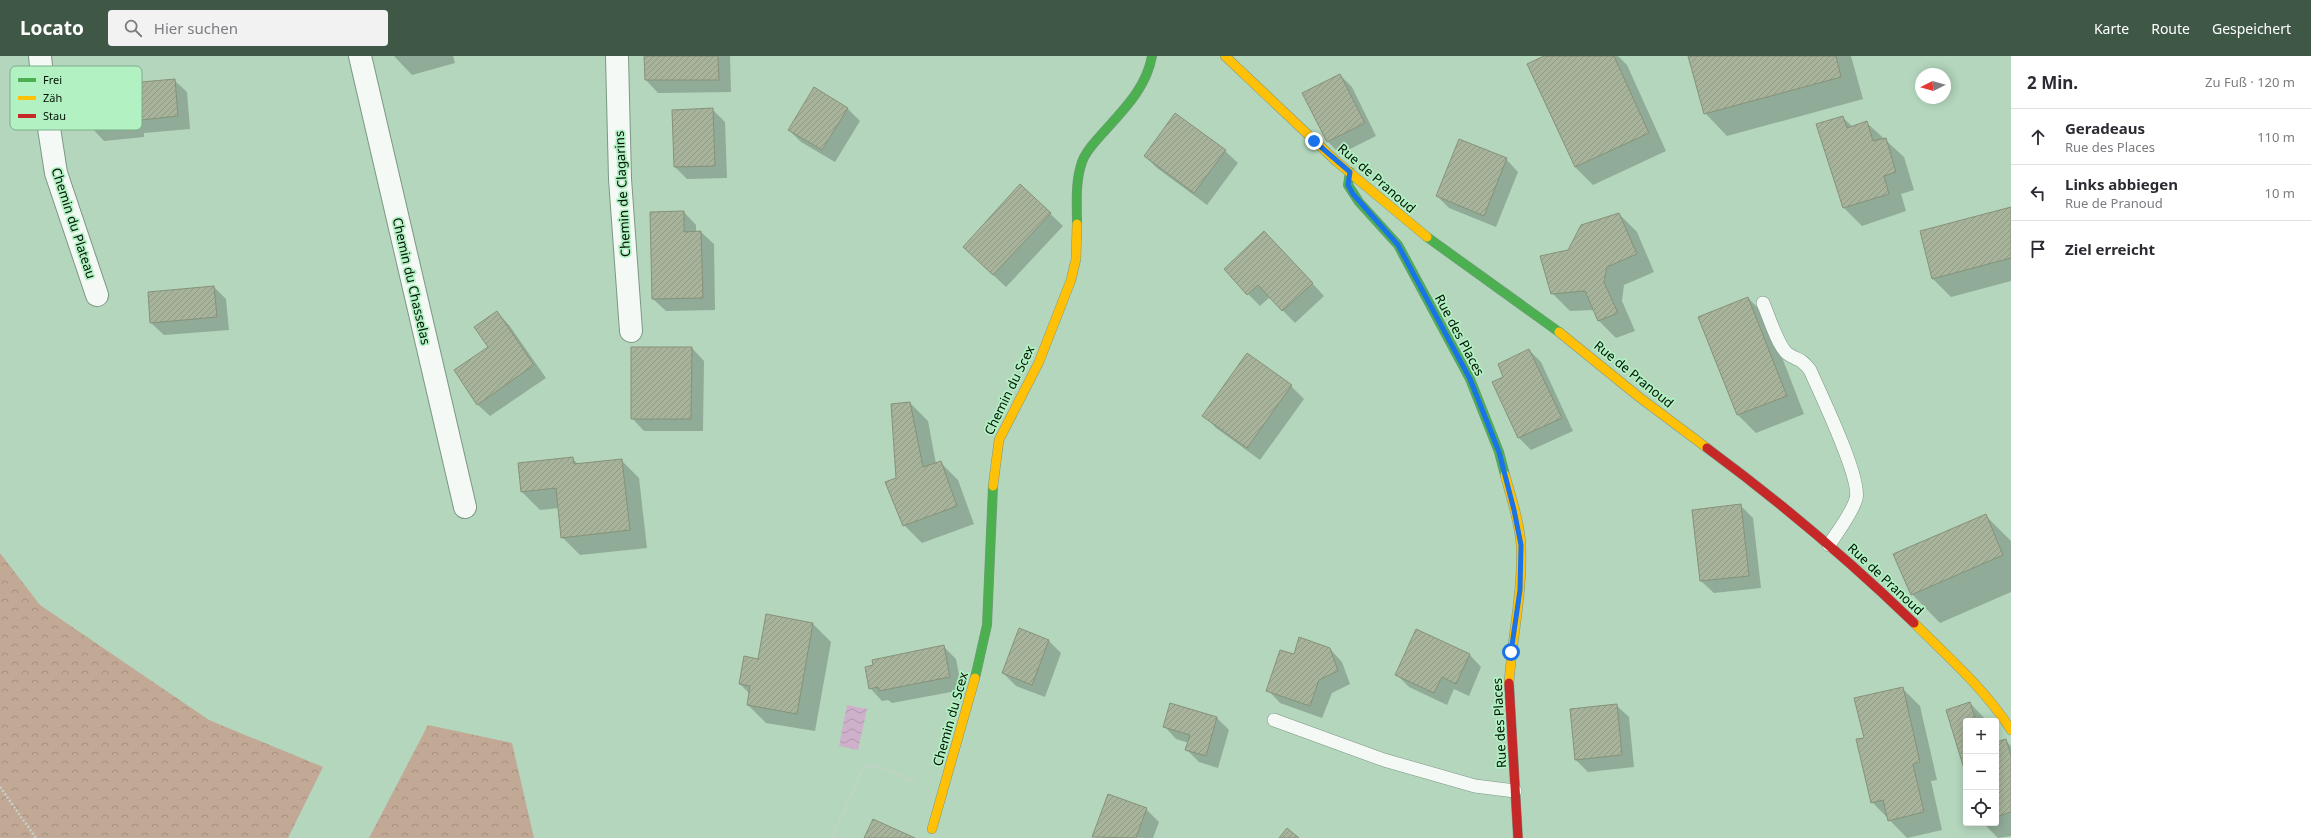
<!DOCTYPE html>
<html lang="de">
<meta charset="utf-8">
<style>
body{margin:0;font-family:"Noto Sans",sans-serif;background:#f2f2f3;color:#2b2b33}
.controls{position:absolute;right:12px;bottom:12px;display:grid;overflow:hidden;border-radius:4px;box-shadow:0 2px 10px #0003}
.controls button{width:36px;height:36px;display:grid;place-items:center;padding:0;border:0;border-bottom:1px solid #e1e1e2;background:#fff;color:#2b2b33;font:20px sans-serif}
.compass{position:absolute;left:1915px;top:12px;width:36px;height:36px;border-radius:50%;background:#fff;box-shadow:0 2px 10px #0003;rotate:264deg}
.stop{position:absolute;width:12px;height:12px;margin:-9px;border:3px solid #1a73e8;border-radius:50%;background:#fff}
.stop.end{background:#1a73e8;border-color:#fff;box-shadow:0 1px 4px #0008}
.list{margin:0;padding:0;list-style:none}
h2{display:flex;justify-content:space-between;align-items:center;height:52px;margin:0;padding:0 16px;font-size:17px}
h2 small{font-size:13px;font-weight:400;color:#7c7c81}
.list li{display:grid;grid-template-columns:26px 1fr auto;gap:12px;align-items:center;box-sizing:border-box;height:56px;padding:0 16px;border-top:1px solid #e1e1e2}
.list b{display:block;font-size:15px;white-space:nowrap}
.list p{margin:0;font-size:13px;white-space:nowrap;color:#7c7c81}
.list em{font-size:13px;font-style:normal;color:#7c7c81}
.icon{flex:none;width:22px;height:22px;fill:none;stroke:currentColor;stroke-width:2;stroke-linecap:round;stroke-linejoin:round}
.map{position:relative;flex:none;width:2011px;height:782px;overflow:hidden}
header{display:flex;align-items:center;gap:24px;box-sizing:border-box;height:56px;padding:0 20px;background:#3f5745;color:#fff}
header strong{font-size:19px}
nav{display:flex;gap:22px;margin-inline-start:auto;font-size:14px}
.search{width:280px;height:36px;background:#f2f2f3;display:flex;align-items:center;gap:10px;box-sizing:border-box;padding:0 14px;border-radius:4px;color:#7c7c81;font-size:15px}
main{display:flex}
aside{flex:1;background:#fff}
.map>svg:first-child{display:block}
</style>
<header>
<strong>Locato</strong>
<div class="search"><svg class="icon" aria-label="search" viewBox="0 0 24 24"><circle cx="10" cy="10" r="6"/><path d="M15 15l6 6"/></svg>Hier suchen</div>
<nav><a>Karte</a><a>Route</a><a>Gespeichert</a></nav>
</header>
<main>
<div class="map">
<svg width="2011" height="782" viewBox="0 0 2011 782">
<defs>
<pattern id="forest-crowns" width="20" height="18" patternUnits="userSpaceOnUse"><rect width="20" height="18" fill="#c2a995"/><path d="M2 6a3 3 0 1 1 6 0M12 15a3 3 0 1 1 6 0" fill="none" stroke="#a5907f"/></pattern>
<pattern id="water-waves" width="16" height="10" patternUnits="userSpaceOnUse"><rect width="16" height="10" fill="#cfb0cb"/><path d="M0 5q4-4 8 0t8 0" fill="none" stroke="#b096ad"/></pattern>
<pattern id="building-hatch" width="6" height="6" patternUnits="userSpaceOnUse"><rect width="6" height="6" fill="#a8b39b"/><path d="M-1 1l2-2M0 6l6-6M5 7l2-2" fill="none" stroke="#8f9984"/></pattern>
</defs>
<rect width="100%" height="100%" fill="#b4d6bd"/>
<!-- forest -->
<path fill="url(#forest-crowns)" d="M0 497 40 549 209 664 323 711 288 782H0Z
M428 669 512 687 534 782H369Z"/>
<!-- water -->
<path fill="url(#water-waves)" d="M847 649 867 653 858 694 839 690Z"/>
<!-- shadow -->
<path fill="#0003" d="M394 0H453L455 7 412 19Z
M645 0H730L731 36 658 37 646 24Z
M1547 0H1618L1627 9 1666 95 1593 129 1575 111 1528 9Z
M1689 0H1851L1863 43 1727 80 1705 57Z
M1340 19 1352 31 1376 80 1340 98 1328 86Z
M174 24 187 36 190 73 144 77V81L104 85 92 72 97 54 132 34Z
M814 32 848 53 860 65 835 106 801 86 789 74Z
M712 53 725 66 727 122 687 123 675 111Z
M1842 61 1853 71 1867 67 1904 101 1914 134 1901 138 1906 155 1862 170 1844 152 1818 68Z
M1225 95 1238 107 1207 149 1157 112 1145 100Z
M1506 103 1518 116 1496 171 1449 152 1437 140Z
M1020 129 1063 170 1006 231 976 203Z
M2011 152V225L1951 241 1933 223 1921 175Z
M684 156 696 169V176H701L714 188 715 254 666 255 653 243Z
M1619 158 1637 176 1654 216 1624 229 1622 245 1635 275 1616 282 1598 264 1594 254 1570 255 1552 237 1569 195Z
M1277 189 1324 240 1295 267 1270 241 1260 250 1248 238Z
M214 231 226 243 229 274 164 279 151 267Z
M1748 242 1766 260 1804 358 1756 377 1738 359 1700 262Z
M497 256 509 269 546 322 490 360 477 348Z
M692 292 704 305 703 375H644L632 362Z
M1529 294 1541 306 1573 375 1531 394 1519 382 1493 327 1505 321Z
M1247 299 1291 330 1304 343 1260 404 1216 372 1204 359Z
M910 347 928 365 936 408 940 406 958 424 974 468 922 487 904 469 897 423Z
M572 402 579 409 621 404 639 422 647 492 580 499 562 481 559 452 540 454 522 436Z
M1740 449 1753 462 1761 532 1714 537 1701 525 1694 455Z
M1985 459 2011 485V536L1940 567 1912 538Z
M767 559 813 568 831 586 815 675 766 667 748 649 750 638 740 628 759 604Z
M1020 574 1049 585 1061 597 1045 641 1016 630 1003 617Z
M943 590 956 603 962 634 892 647 888 644 882 645 870 632Z
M1330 593 1342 606 1350 628 1332 637 1322 662 1280 647 1268 634 1294 599Z
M1469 598 1481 611 1469 640 1454 633 1447 649 1409 631 1396 618Z
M1902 632 1920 650 1937 724 1931 725 1942 774 1907 782 1872 746 1865 682Z
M1970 647 1987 665H1966V715L1947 654Z
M1170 648 1217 662 1229 674 1218 712 1199 706 1186 693 1189 687 1176 683 1164 670Z
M1616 649 1629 661 1634 711 1588 716 1575 703Z
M2005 684 2011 690V780L1998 782 1983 767H1996V687Z
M1146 753 1159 766 1153 782 1093 781Z"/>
<!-- building -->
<path fill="url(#building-hatch)" stroke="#869279" d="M644 0H718L719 24H645Z
M1544 0H1614L1649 77 1575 111 1527 8Z
M1688 0H1836L1841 21 1704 58Z
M1340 18 1365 67 1327 86 1302 37Z
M175 23 178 60 132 65V69L91 73 89 53H95L94 37 131 33 130 27Z
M814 31 848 52 822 94 788 74Z
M713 52 715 110 674 111 672 54Z
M1175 57 1226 94 1194 137 1144 100Z
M1843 60 1847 72 1867 65 1873 85 1886 82 1896 116 1884 120 1889 138 1843 152 1816 68Z
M1459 83 1507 102 1484 160 1436 140Z
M1020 128 1051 157 993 219 963 191Z
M2011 151V202L1932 223 1920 175Z
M684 155V176L701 175 703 242 652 243 650 156Z
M1619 157 1637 198 1607 211 1604 226 1618 257 1598 265 1585 235 1551 238 1540 200 1568 194 1581 169Z
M1264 175 1313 227 1282 255 1258 229 1247 239 1224 213Z
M214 230 217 261 150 267 148 236Z
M1748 241 1787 340 1737 359 1698 261Z
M497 255 534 309 477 349 454 314 488 291 474 271Z
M631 291H692L691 363H631Z
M1529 293 1562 362 1518 382 1492 326 1503 321 1498 308Z
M1247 297 1292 329 1247 392 1202 360Z
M910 346 923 411 941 405 957 450 903 470 885 426 896 422 891 348Z
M573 401 574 408 622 403 630 474 561 482 556 432 521 436 518 407Z
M1741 448 1749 520 1700 525 1692 454Z
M1986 458 2003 499 1911 539 1893 498Z
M766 558 813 567 797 658 747 649 750 630 739 628 744 600 758 603Z
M1019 572 1049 584 1032 629 1002 617Z
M1416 573 1470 598 1456 628 1442 621 1434 637 1395 619Z
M1299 581 1330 592 1338 615 1319 624 1310 650 1266 635 1280 594 1294 598Z
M944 589 950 621 879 635 878 631 869 633 865 611 873 609 872 604Z
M1903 631 1920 706 1913 708 1924 756 1888 765 1883 744 1871 747 1856 683 1864 682 1854 642Z
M1970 646 1976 665H1966V719L1946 654Z
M1170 647 1217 661 1206 700 1185 694 1190 679 1163 671Z
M1617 648 1622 699 1575 704 1570 653Z
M2006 683 2011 700V756L1996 761V686Z
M1108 738 1147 752 1136 782 1092 781Z
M873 763 915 782H864Z
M1287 772 1299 782H1279Z"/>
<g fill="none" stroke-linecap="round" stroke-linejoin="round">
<!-- lane casing -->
<g stroke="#7c9784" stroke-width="14">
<path id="lane" d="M1763 247C1768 258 1778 291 1788 298 1798 305 1800 301 1810 314 1820 337 1862 423 1856 443 1851 459 1838 475 1829 489
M1274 664 1384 704 1475 730 1515 735"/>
</g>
<!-- street casing -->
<g stroke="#7c9784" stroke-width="24">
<path id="street" d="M40 0 44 40 56 117 97 239
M360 0 465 451
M617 0 620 123 631 275"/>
</g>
<!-- fast casing -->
<g stroke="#7c9784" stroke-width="10">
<path id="fast" d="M1350 116 1348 129 1359 146 1398 189 1470 323 1499 396 1505 419
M1077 168C1077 148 1075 126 1082 106 1085 96 1094 87 1101 79 1123 54 1146 33 1152 0
M1427 181 1559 276
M975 622 987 569 993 430"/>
</g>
<!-- slow casing -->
<g stroke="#7c9784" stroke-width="10">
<path id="slow" d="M1225 0 1337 106 1427 181
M1559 276 1639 341 1707 392
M1505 419C1511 441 1520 467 1521 490 1523 536 1512 582 1509 627
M993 430 999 384 1039 306 1071 224 1076 203 1077 168
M1914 567C1948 601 1985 633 2011 674
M932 773 975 622"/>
</g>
<!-- jam casing -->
<g stroke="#7c9784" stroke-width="10">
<path id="jam" d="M1707 392C1780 446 1849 504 1914 567
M1509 627 1518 782"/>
</g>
<!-- path -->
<path stroke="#c6d1c9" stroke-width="2.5" stroke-dasharray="2 2" stroke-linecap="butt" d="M0 731 36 782
M832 782 864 710H877L917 727"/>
<!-- lane -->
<use href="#lane" stroke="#f4f9f5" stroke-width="13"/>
<!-- street -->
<use href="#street" stroke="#f4f9f5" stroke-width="22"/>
<!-- fast -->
<use href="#fast" stroke="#4caf50" stroke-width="9"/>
<!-- slow -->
<use href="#slow" stroke="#ffc107" stroke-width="9"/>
<!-- jam -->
<use href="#jam" stroke="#c62828" stroke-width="9"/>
</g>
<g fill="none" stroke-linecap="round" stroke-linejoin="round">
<!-- route -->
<path stroke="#1a73e8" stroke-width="5" d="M1314 85 1350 116 1348 129 1353 138 1398 189 1470 323 1499 396 1514 454 1521 489 1520 534 1511 596"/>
</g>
<g text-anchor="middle" stroke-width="3.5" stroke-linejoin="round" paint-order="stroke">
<!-- street labels -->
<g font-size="13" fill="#001204" stroke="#b2f1c2">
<text transform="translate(1377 122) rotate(41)" y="5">Rue de Pranoud</text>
<text transform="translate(622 138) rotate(-93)" y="5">Chemin de Clagarins</text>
<text transform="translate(74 167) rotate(72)" y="5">Chemin du Plateau</text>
<text transform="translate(412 225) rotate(77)" y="5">Chemin du Chasselas</text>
<text transform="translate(1460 279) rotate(62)" y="5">Rue des Places</text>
<text transform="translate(1634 318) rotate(39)" y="5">Rue de Pranoud</text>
<text transform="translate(1009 334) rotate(-64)" y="5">Chemin du Scex</text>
<text transform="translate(1886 523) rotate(43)" y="5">Rue de Pranoud</text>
<text transform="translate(950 663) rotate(-74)" y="5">Chemin du Scex</text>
<text transform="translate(1499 667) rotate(-93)" y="5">Rue des Places</text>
</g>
</g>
<!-- legend -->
<rect x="10" y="10" width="132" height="64" rx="6" fill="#b2f1c2" stroke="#7dae89" stroke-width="1"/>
<rect x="18" y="22" width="18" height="4" fill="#4caf50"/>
<rect x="18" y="40" width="18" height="4" fill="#ffc107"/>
<rect x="18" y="58" width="18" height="4" fill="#c62828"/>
<g font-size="11" fill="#001204">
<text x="43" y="28">Frei</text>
<text x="43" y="46">Zäh</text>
<text x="43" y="64">Stau</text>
</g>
</svg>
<div class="controls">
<button>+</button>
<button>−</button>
<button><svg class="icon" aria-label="locate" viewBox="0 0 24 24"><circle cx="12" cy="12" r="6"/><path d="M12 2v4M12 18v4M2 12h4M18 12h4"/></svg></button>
</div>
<svg class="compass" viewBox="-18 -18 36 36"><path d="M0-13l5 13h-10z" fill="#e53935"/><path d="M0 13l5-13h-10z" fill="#7c7c81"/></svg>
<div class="stop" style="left:1511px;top:596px"></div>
<div class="stop end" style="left:1314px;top:85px"></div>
</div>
<aside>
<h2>2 Min.<small>Zu Fuß · 120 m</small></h2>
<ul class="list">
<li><svg class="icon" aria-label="ahead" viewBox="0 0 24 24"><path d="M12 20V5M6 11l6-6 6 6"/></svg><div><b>Geradeaus</b><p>Rue des Places</p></div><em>110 m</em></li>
<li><svg class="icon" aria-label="left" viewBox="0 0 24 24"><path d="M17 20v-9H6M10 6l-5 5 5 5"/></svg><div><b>Links abbiegen</b><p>Rue de Pranoud</p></div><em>10 m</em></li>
<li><svg class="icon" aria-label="arrive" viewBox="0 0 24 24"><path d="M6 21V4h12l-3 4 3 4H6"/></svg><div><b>Ziel erreicht</b></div></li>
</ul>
</aside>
</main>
